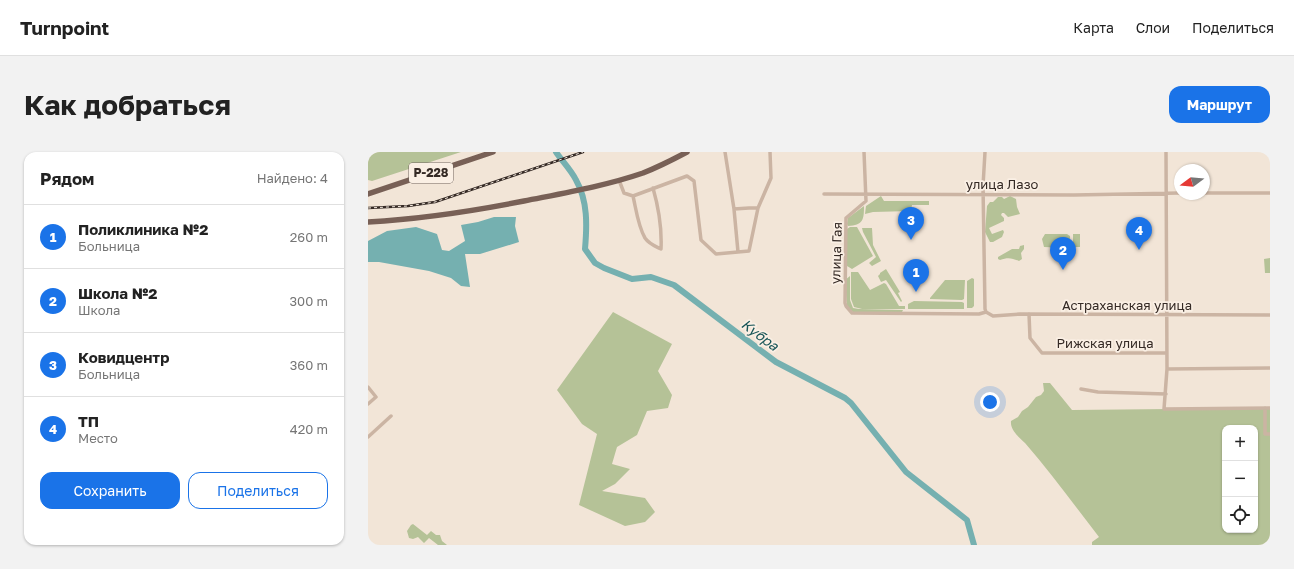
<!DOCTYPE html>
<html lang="ru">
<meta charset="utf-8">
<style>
body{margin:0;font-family:"Golos Text",sans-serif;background:#f2f2f2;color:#222}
.controls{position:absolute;right:12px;bottom:12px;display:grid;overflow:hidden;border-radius:8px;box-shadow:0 1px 3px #0004}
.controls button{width:36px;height:36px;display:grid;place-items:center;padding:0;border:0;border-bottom:1px solid #e0e0e0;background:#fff;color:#222;font:20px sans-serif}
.compass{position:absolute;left:806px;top:12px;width:36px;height:36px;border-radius:50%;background:#fff;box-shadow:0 1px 3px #0004;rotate:254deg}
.you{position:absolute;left:622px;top:250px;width:14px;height:14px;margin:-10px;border:3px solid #fff;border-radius:50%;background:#1a73e8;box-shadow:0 0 0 6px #1a73e833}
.badge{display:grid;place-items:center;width:26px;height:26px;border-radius:50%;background:#1a73e8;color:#fff;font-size:13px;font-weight:700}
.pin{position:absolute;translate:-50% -33px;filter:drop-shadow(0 1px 2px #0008)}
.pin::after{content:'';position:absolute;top:21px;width:14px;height:12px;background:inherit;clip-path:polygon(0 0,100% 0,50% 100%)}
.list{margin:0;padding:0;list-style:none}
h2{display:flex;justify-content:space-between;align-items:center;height:52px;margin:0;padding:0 16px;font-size:17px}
h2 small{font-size:13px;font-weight:400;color:#767676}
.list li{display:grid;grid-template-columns:26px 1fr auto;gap:12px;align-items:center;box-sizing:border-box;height:64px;padding:0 16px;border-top:1px solid #e0e0e0}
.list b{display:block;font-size:15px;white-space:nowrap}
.list p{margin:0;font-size:13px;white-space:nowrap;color:#767676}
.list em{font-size:13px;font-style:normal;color:#767676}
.actions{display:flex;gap:8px;padding:12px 16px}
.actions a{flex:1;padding:9px 0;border:1px solid #1a73e8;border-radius:12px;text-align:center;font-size:14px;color:#1a73e8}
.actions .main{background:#1a73e8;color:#fff}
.icon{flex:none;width:22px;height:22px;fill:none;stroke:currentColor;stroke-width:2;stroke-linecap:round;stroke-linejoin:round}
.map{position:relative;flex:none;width:902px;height:393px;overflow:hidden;border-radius:12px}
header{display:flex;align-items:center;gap:24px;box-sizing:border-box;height:56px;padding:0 20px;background:#fff;border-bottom:1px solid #e0e0e0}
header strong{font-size:19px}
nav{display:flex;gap:22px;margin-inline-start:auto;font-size:14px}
.intro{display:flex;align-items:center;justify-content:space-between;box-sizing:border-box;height:96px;padding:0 24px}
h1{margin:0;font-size:28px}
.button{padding:10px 18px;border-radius:12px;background:#1a73e8;color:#fff;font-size:14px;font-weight:700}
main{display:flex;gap:24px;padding:0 24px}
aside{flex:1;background:#fff;border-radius:12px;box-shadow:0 1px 3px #0004}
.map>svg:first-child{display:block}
</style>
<header>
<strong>Turnpoint</strong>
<nav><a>Карта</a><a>Слои</a><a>Поделиться</a></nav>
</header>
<div class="intro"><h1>Как добраться</h1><a class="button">Маршрут</a></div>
<main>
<aside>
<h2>Рядом<small>Найдено: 4</small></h2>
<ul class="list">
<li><span class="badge">1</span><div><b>Поликлиника №2</b><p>Больница</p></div><em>260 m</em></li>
<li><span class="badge">2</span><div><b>Школа №2</b><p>Школа</p></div><em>300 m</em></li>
<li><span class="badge">3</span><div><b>Ковидцентр</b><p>Больница</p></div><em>360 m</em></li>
<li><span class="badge">4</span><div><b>ТП</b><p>Место</p></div><em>420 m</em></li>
</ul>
<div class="actions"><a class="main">Сохранить</a><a>Поделиться</a></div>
</aside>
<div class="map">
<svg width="902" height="393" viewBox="0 0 902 393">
<rect width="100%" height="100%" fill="#f2e5d7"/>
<!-- green -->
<path fill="#b5c297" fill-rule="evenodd" d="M0 0H93L4 29 0 28Z
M513 44 516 49H561V53H544L543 59 505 60 497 62 498 54Z
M642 44 648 47 649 55 652 62 640 65 636 61H634L633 63 636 66V69L621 76 624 82 635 78 636 80 634 85 625 90H622L617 80 619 54 622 50H625L630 45H634L636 47Z
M496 54C496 68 495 73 480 74L479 72 480 66Z
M482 75H489L505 104 484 117 479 114V77Z
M494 76H504L505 93 513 109 504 114 501 111 508 105 495 80Z
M677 82H699L702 84V94L698 96 676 95 674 87Z
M705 82H712V95H705Z
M656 93V97L653 101 654 107 651 109C644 106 640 105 632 108L630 107V105L644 97H651L652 94Z
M902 106V121H897L896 107Z
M518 117 532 140 530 141 534 149 533 150 518 128 513 130 510 124 512 122V121Z
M483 120H490L502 138 516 131 518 132 531 154H537V157H494L486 155 483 147Z
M482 124V148L485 156 491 157 535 158 534 160H485L479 155 477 128Z
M604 126 606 127V154L604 156H599V129Z
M577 128H597L596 147 594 148 562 147V146Z
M546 149 594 150 596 151V157H540V152Z
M245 160 304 192 290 219 304 243 300 256 279 259 269 283 249 295 244 312 262 317 247 332 234 339 277 346 287 360 277 370 257 374 211 353 229 282 214 272 189 238Z
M675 231H682L704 258 902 256V393H724V390L731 385C707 354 683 321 657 291 651 285 642 278 643 269L650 265 654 259 660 255 668 245 673 243 676 239ZM857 276H887V378H857Z
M45 372 59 383 63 379 68 383H72L74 389 79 393H70L61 386 56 391 50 385 45 387 41 386 39 379 43 373Z"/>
<!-- water -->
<path fill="#75b0b0" d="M126 65H148L147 74 151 90 112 102H97L102 135 93 134 83 126 61 119 11 110H0V89L19 79 48 75 69 82 74 98 81 99 97 89 93 73 110 70Z"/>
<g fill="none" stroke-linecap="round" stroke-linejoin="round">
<!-- river -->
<path stroke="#75b0b0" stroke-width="6" d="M188 0C194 9 203 18 208 28 220 49 219 74 217 97L227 111 236 116 264 127 283 125 306 133 408 210 477 246 483 251 538 320 599 368 606 393"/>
<!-- street -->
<path stroke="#cbb4a3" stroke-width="3.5" d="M357 0 366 57 370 100
M496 0 498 49 478 66 477 151 478 154 484 161 611 162 618 160 625 164 652 162 902 163
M617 0 615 34 617 157 618 160
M798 0 799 217 796 257 902 256
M251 28 256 41 265 44 319 24 326 29 333 88 348 102 381 99 390 56 403 26 402 0
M836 41H902
M456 42 706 43 812 41
M265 44C268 57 270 74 277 86 281 92 287 94 293 97 294 76 291 57 285 36
M366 57 381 56H390
M661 162 662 186 674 201H799
M799 217 902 216
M0 235 8 245 0 252
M713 237 730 240 798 242
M897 256V282H902
M0 285 23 264"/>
<!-- primary -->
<path stroke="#786056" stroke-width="5.5" d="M0 42 125 0
M0 70C53 67 105 59 156 49 196 41 237 34 275 21 290 15 304 8 319 0"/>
<!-- rail casing -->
<g stroke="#352a25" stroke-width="2.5">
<path id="rail" d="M0 56 40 54 67 50 215 0"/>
</g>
<!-- rail -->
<use href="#rail" stroke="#faefe4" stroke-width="1" stroke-dasharray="3" stroke-linecap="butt"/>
</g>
<g text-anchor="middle" stroke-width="3.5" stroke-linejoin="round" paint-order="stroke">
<!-- shield labels -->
<rect fill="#faefe4" stroke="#70655e" stroke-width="1" x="41" y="11" width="44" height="20" rx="3"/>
<g font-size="12" font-weight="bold" fill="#352a25">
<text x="63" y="25">Р-228</text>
</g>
<!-- street labels -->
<g font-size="13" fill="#352a25" stroke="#faefe4">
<text x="634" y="37">улица Лазо</text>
<text transform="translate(468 101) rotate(-88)" y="5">улица Гая</text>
<text x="759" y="158">Астраханская улица</text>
<text x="737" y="196">Рижская улица</text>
</g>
<!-- water labels -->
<g font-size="14" font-style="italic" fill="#195658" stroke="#faefe4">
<text transform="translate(392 183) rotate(37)" y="5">Кубра</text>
</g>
</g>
</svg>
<div class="controls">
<button>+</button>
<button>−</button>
<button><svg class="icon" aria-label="locate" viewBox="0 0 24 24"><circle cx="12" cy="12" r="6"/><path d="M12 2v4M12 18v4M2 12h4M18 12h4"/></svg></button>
</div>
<svg class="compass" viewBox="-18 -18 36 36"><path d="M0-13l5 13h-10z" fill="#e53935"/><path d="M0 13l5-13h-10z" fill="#767676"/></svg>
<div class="you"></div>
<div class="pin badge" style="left:548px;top:140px">1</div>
<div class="pin badge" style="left:695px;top:118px">2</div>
<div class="pin badge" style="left:543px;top:88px">3</div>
<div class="pin badge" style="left:771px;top:98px">4</div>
</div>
</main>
